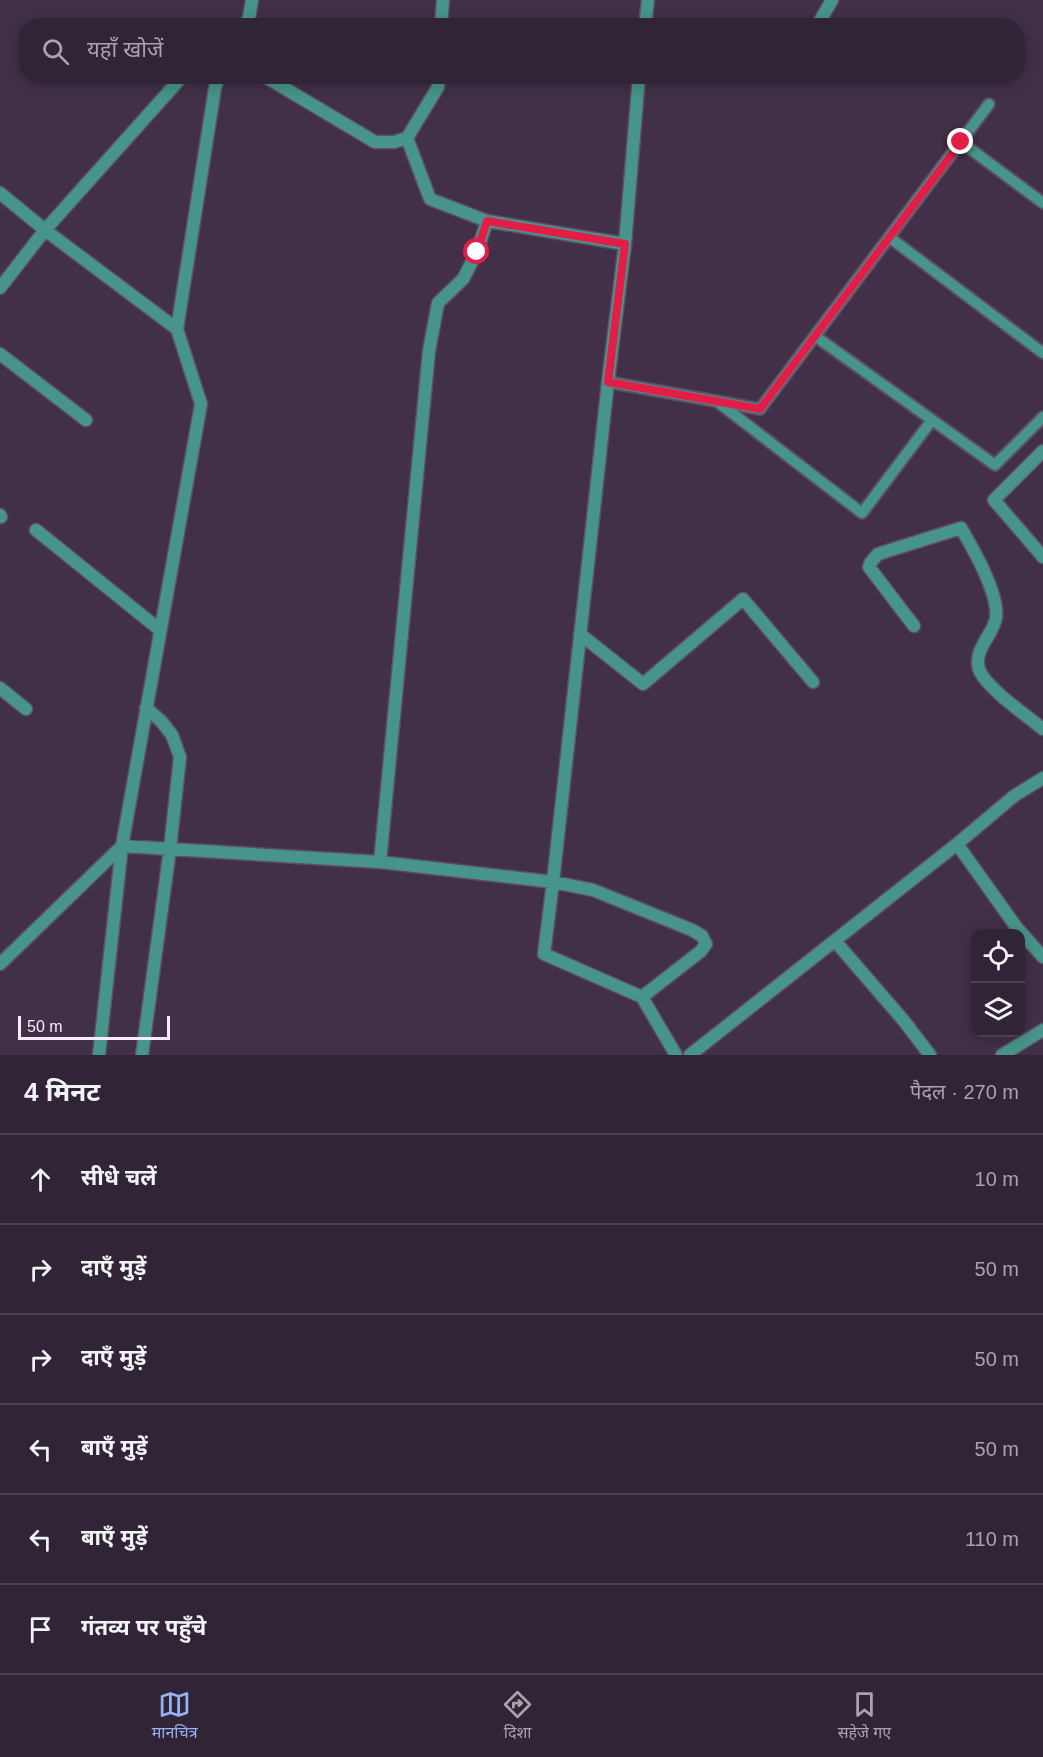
<!DOCTYPE html>
<html lang="hi">
<meta charset="utf-8">
<style>
body{margin:0;font-family:Helvetica,"Noto Sans Devanagari",sans-serif;background:#392c3e;color:#f1f3f6}
.controls{position:absolute;right:18px;bottom:18px;display:grid;overflow:hidden;border-radius:12px;box-shadow:0 3px 15px #0003}
.controls button{width:54px;height:54px;display:grid;place-items:center;padding:0;border:0;border-bottom:2px solid #4c4151;background:#312436;color:#f1f3f6;font:30px sans-serif}
.scale{position:absolute;left:18px;bottom:15px;width:152px;box-sizing:border-box;padding-left:6px;border:3px solid #f6ebfb;border-top:0;font-size:16px;line-height:21px;white-space:nowrap;color:#f6ebfb;-webkit-text-stroke:4px #413048;paint-order:stroke}
.stop{position:absolute;width:18px;height:18px;margin:-14px;border:4px solid #e11d48;border-radius:50%;background:#fff}
.stop.end{background:#e11d48;border-color:#fff;box-shadow:0 2px 6px #0008}
.list{margin:0;padding:0;list-style:none}
h2{display:flex;justify-content:space-between;align-items:center;height:78px;margin:0;padding:0 24px;font-size:26px}
h2 small{font-size:20px;font-weight:400;color:#a8a4ad}
.list li{display:grid;grid-template-columns:39px 1fr auto;gap:18px;align-items:center;box-sizing:border-box;height:90px;padding:0 24px;border-top:2px solid #4c4151}
.list b{display:block;font-size:22px;white-space:nowrap}
.list em{font-size:20px;font-style:normal;color:#a8a4ad}
.icon{flex:none;width:33px;height:33px;fill:none;stroke:currentColor;stroke-width:2;stroke-linecap:round;stroke-linejoin:round}
.map{position:relative;flex:none;width:1043px;height:1055px;overflow:hidden}
.search{position:absolute;background:#312436;box-shadow:0 3px 15px #0003;left:18px;right:18px;top:18px;height:66px;display:flex;align-items:center;gap:15px;box-sizing:border-box;padding:0 21px;border-radius:24px;color:#a8a4ad;font-size:22px}
.sheet{height:618px;background:#312436}
nav{display:flex;justify-content:space-around;align-items:center;box-sizing:border-box;height:84px;border-top:2px solid #4c4151;background:#312436;font-size:16px;color:#a8a4ad}
nav a{display:grid;justify-items:center;gap:3px}
nav .on{color:#95b2f1}
.map>svg:first-child{display:block}
</style>
<div class="map">
<svg width="1043" height="1055" viewBox="0 0 1043 1055">
<rect width="100%" height="100%" fill="#413048"/>
<g fill="none" stroke-linecap="round" stroke-linejoin="round">
<!-- lane casing -->
<g stroke="#5e4e65" stroke-width="14">
<path id="lane" d="M961 142 1043 203
M889 237 1043 353
M815 336 995 465 1043 417
M608 382 760 409 989 104
M719 403 862 513 932 420"/>
</g>
<!-- street casing -->
<g stroke="#5e4e65" stroke-width="15">
<path id="street" d="M244 26 249 18 252 0
M441 26 443 0
M645 26 648 0
M817 26 832 0
M219 76 215 88 177 329 201 404 122 846 380 862 553 882 608 382 625 244 639 76
M264 76 375 142H394L407 138 438 87 439 76
M755 76H765
M407 138 430 199 487 221 625 244
M0 193 45 230 177 329
M0 288 45 230 180 79 185 76
M0 354 86 420
M1043 451 994 500 1043 557
M0 515 1 517
M36 530 160 630
M914 626 869 567 871 562 878 554 961 528C973 549 999 593 996 618 993 635 973 650 979 669 985 687 1027 716 1043 729
M580 634 643 684 743 599 813 682
M0 688 26 709
M957 844 1017 928 1043 957
M380 862 429 351 438 303 463 279 477 252 487 221
M835 941 904 1021 930 1055
M0 964 122 846 99 1055
M642 997 701 951 706 944 702 936 692 930 593 890 553 882 544 954 642 997 676 1055
M142 1055 170 849 180 757 172 735 161 721 146 708
M690 1055 957 844 1014 796 1043 778
M1002 1055 1043 1030"/>
</g>
<!-- lane -->
<use href="#lane" stroke="#47958a" stroke-width="10"/>
<!-- street -->
<use href="#street" stroke="#47958a" stroke-width="12"/>
</g>
<g fill="none" stroke-linecap="round" stroke-linejoin="round">
<!-- route -->
<path stroke="#e11d48" stroke-width="8" d="M477 252 487 221 625 244 608 382 760 409 961 142"/>
</g>
</svg>
<div class="controls">
<button><svg class="icon" aria-label="locate" viewBox="0 0 24 24"><circle cx="12" cy="12" r="6"/><path d="M12 2v4M12 18v4M2 12h4M18 12h4"/></svg></button>
<button><svg class="icon" aria-label="layers" viewBox="0 0 24 24"><path d="M12 4l9 5-9 5-9-5zM3 14l9 5 9-5"/></svg></button>
</div>
<div class="scale">50 m</div>
<div class="stop" style="left:477px;top:252px"></div>
<div class="stop end" style="left:961px;top:142px"></div>
<div class="search"><svg class="icon" aria-label="search" viewBox="0 0 24 24"><circle cx="10" cy="10" r="6"/><path d="M15 15l6 6"/></svg>यहाँ खोजें</div>
</div>
<section class="sheet">
<h2>4 मिनट<small>पैदल · 270 m</small></h2>
<ul class="list">
<li><svg class="icon" aria-label="ahead" viewBox="0 0 24 24"><path d="M12 20V5M6 11l6-6 6 6"/></svg><div><b>सीधे चलें</b></div><em>10 m</em></li>
<li><svg class="icon" aria-label="right" viewBox="0 0 24 24"><path d="M7 20v-9h11M14 6l5 5-5 5"/></svg><div><b>दाएँ मुड़ें</b></div><em>50 m</em></li>
<li><svg class="icon" aria-label="right" viewBox="0 0 24 24"><path d="M7 20v-9h11M14 6l5 5-5 5"/></svg><div><b>दाएँ मुड़ें</b></div><em>50 m</em></li>
<li><svg class="icon" aria-label="left" viewBox="0 0 24 24"><path d="M17 20v-9H6M10 6l-5 5 5 5"/></svg><div><b>बाएँ मुड़ें</b></div><em>50 m</em></li>
<li><svg class="icon" aria-label="left" viewBox="0 0 24 24"><path d="M17 20v-9H6M10 6l-5 5 5 5"/></svg><div><b>बाएँ मुड़ें</b></div><em>110 m</em></li>
<li><svg class="icon" aria-label="arrive" viewBox="0 0 24 24"><path d="M6 21V4h12l-3 4 3 4H6"/></svg><div><b>गंतव्य पर पहुँचे</b></div></li>
</ul>
</section>
<nav>
<a class="on"><svg class="icon" aria-label="map" viewBox="0 0 24 24"><path d="M3 6l6-2 6 2 6-2v14l-6 2-6-2-6 2zM9 4v14M15 6v14"/></svg>मानचित्र</a>
<a><svg class="icon" aria-label="directions" viewBox="0 0 24 24"><path d="M12 3l9 9-9 9-9-9zM9 14v-3h6M13 9l2 2-2 2"/></svg>दिशा</a>
<a><svg class="icon" aria-label="saved" viewBox="0 0 24 24"><path d="M7 4h10v16l-5-4-5 4z"/></svg>सहेजे गए</a>
</nav>
